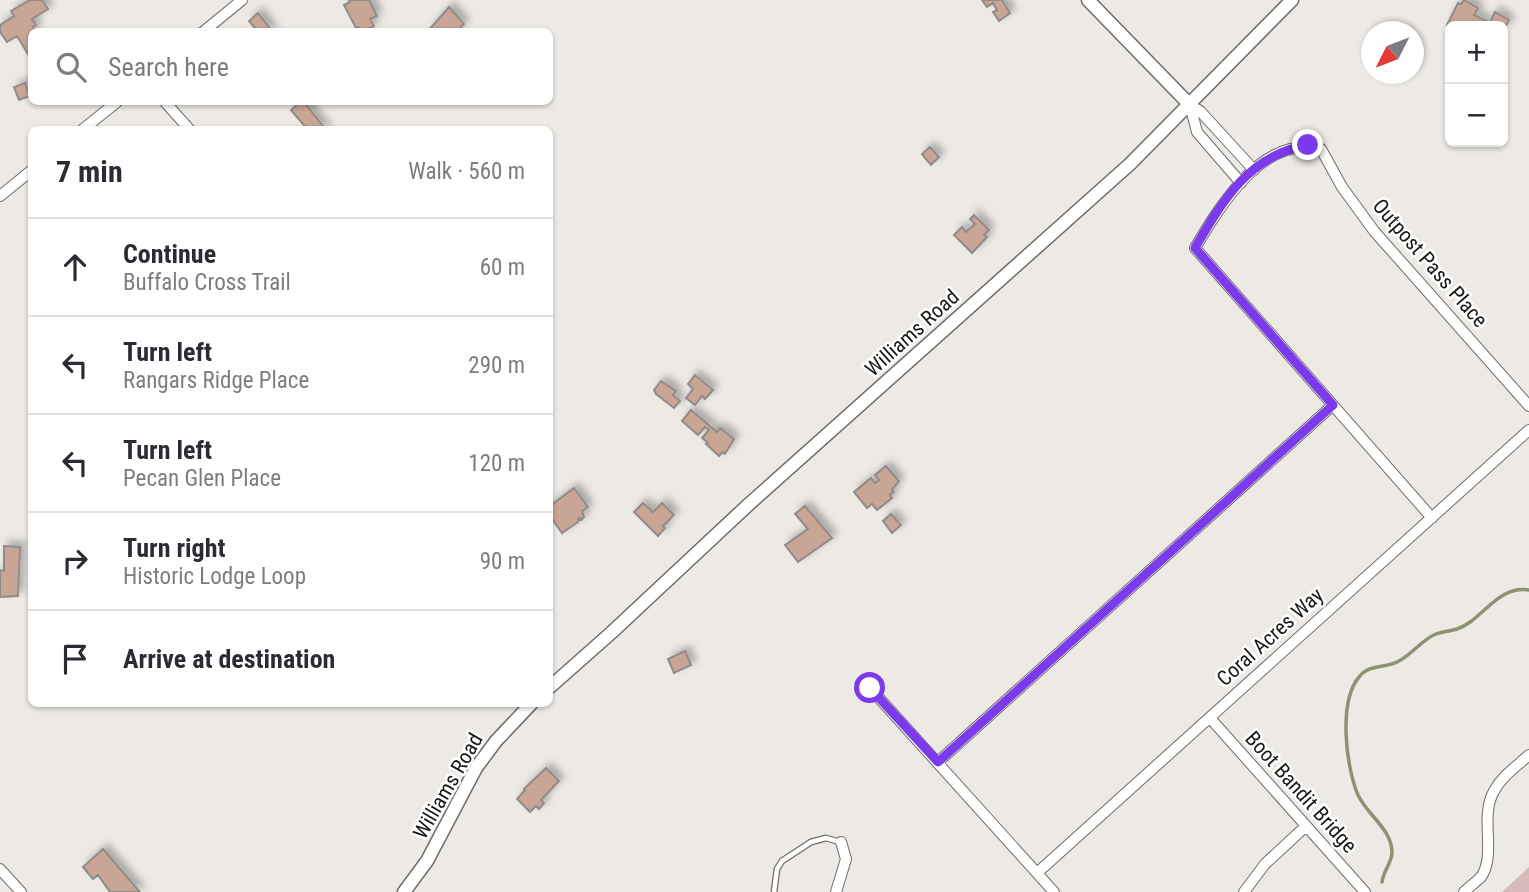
<!DOCTYPE html>
<meta charset="utf-8">
<style>
body{margin:0;font-family:"Roboto Condensed",sans-serif;background:#f2f2f3;color:#2b2b33}
.controls{position:absolute;right:21px;top:21px;display:grid;overflow:hidden;border-radius:10px;box-shadow:0 2px 5px #0004}
.controls button{width:63px;height:63px;display:grid;place-items:center;padding:0;border:0;border-bottom:2px solid #e1e1e2;background:#fff;color:#2b2b33;font:35px sans-serif}
.compass{position:absolute;left:1361px;top:21px;width:63px;height:63px;border-radius:50%;background:#fff;box-shadow:0 2px 5px #0004;rotate:228deg}
.stop{position:absolute;width:21px;height:21px;margin:-16px;border:5px solid #7c3aed;border-radius:50%;background:#fff}
.stop.end{background:#7c3aed;border-color:#fff;box-shadow:0 2px 7px #0008}
.list{margin:0;padding:0;list-style:none}
h2{display:flex;justify-content:space-between;align-items:center;height:91px;margin:0;padding:0 28px;font-size:30px}
h2 small{font-size:23px;font-weight:400;color:#7c7c81}
.list li{display:grid;grid-template-columns:46px 1fr auto;gap:21px;align-items:center;box-sizing:border-box;height:98px;padding:0 28px;border-top:2px solid #e1e1e2}
.list b{display:block;font-size:26px;white-space:nowrap}
.list p{margin:0;font-size:23px;white-space:nowrap;color:#7c7c81}
.list em{font-size:23px;font-style:normal;color:#7c7c81}
.icon{flex:none;width:38px;height:38px;fill:none;stroke:currentColor;stroke-width:2;stroke-linecap:round;stroke-linejoin:round}
.map{position:relative;flex:none;width:1529px;height:892px;overflow:hidden}
.search{position:absolute;background:#fff;box-shadow:0 2px 5px #0004;left:28px;top:28px;width:525px;height:77px;display:flex;align-items:center;gap:18px;box-sizing:border-box;padding:0 24px;border-radius:10px;color:#7c7c81;font-size:26px}
.panel{position:absolute;background:#fff;box-shadow:0 2px 5px #0004;left:28px;top:126px;width:525px;height:581px;border-radius:10px}
.map>svg:first-child{display:block}
</style>
<div class="map">
<svg width="1529" height="892" viewBox="0 0 1529 892">
<defs>
<filter id="shadow"><feDropShadow dx="5" dy="-5" stdDeviation="3.5" flood-color="#0004"/></filter>
</defs>
<rect width="100%" height="100%" fill="#edeae6"/>
<!-- green -->
<path fill="#d5bbba" d="M1529 867V892H1502Z"/>
<g fill="none" stroke-linecap="round" stroke-linejoin="round">
<!-- stream -->
<path stroke="#8d9372" stroke-width="3.5" d="M1382 882C1383 872 1392 862 1392 853 1392 829 1368 816 1358 795 1346 767 1338 702 1359 677 1369 664 1385 668 1397 662 1412 655 1421 640 1436 634 1442 632 1450 631 1457 629 1482 621 1497 585 1529 590"/>
</g>
<!-- building -->
<path fill="#c8a595" stroke="#908b8a" stroke-width="2" filter="url(#shadow)" d="M30 0H42L48 9 32 19 36 25 33 27 35 32H32L31 59 17 36 7 42 0 32V25L14 16 11 11Z
M349 0H369L377 16 370 19 374 26 363 32 358 27 356 28 344 5 350 2Z
M982 0H1002L1010 13 999 21 993 12 997 10 993 3 987 7Z
M1464 0 1478 8 1474 15 1487 21 1486 25 1488 26 1495 12 1509 20 1503 32V26L1450 27 1447 25 1458 3 1461 4Z
M449 7 464 24 456 32H430L429 30Z
M258 13 273 32H253L256 29 249 21Z
M25 83 30 96 19 100 14 87Z
M300 102H304L326 130H308L291 110Z
M930 147 939 157 931 165 922 154Z
M974 215 989 230 984 235 987 237 972 253 954 235 962 227 966 232 975 224 970 219Z
M695 375 713 390 705 399 702 396 695 405 686 398 693 389 688 384Z
M661 381 676 391 673 395 680 401 674 408 656 394 654 390Z
M691 410 717 432 720 428 734 439 725 454 723 452 719 456 706 444 708 443 702 438 709 430 705 427 698 435 682 421Z
M886 466 899 481 892 490 894 492 890 495 892 498 877 510 872 504 867 508 854 492 871 478 875 483 879 480 875 475Z
M574 488 588 507 582 511 584 517 581 520 579 518 578 522 562 533 550 516V506Z
M643 503 653 512 662 503 674 515 663 526 665 528 658 536 634 512Z
M805 506 832 538 798 562 785 545 808 529 795 514Z
M891 514 901 525 892 533 883 521Z
M4 546 20 547 18 596 0 597V570L4 571Z
M685 651 691 665 674 673 668 659Z
M546 768 559 781 541 800 544 803 539 809 536 806 530 812 517 799 525 790 524 789Z
M103 849 140 892H110L98 875 93 879 83 867Z"/>
<g fill="none" stroke-linecap="round" stroke-linejoin="round">
<!-- service casing -->
<g stroke="#6f6c69" stroke-width="7">
<path id="service" d="M774 892 777 869 782 861 811 842 826 838 840 842"/>
</g>
<!-- minor casing -->
<g stroke="#6f6c69" stroke-width="12">
<path id="minor" d="M203 32 242 0
M165 102 190 130
M1190 105 1197 132 1241 183
M1190 105 1200 111 1254 170
M82 130 117 102
M0 196 32 170
M1432 518 1195 248C1220 206 1263 134 1321 149L1342 187 1374 231 1529 406
M870 688 1054 892
M1210 718 1365 892
M938 762 1333 405
M0 869 21 892
M1037 873 1529 430
M836 892 846 859 841 842
M1244 892 1265 864 1306 826
M1464 892C1469 887 1476 882 1481 877 1497 854 1479 817 1494 791 1502 776 1517 766 1529 755"/>
</g>
<!-- tertiary casing -->
<g stroke="#6f6c69" stroke-width="15">
<path id="tertiary" d="M1088 0 1190 105
M550 687 611 633 748 505 1130 164 1292 0
M404 892 427 861 476 768 496 741 531 704"/>
</g>
<!-- service -->
<use href="#service" stroke="#fff" stroke-width="4.5"/>
<!-- minor -->
<use href="#minor" stroke="#fff" stroke-width="10"/>
<!-- tertiary -->
<use href="#tertiary" stroke="#fff" stroke-width="12"/>
</g>
<g fill="none" stroke-linecap="round" stroke-linejoin="round">
<!-- route -->
<path stroke="#7c3aed" stroke-width="9" d="M870 688 938 762 1333 405 1195 248C1223 200 1249 155 1308 145"/>
</g>
<g text-anchor="middle" stroke-width="5" stroke-linejoin="round" paint-order="stroke">
<!-- street labels -->
<g font-size="21" fill="#181716" stroke="#fff">
<text transform="translate(1430 263) rotate(49)" y="7">Outpost Pass Place</text>
<text transform="translate(912 333) rotate(-42)" y="7">Williams Road</text>
<text transform="translate(1270 637) rotate(-42)" y="7">Coral Acres Way</text>
<text transform="translate(448 786) rotate(-60)" y="7">Williams Road</text>
<text transform="translate(1301 792) rotate(48)" y="7">Boot Bandit Bridge</text>
</g>
</g>
</svg>
<div class="controls">
<button>+</button>
<button>−</button>
</div>
<svg class="compass" viewBox="-18 -18 36 36"><path d="M0-13l5 13h-10z" fill="#e53935"/><path d="M0 13l5-13h-10z" fill="#7c7c81"/></svg>
<div class="stop" style="left:870px;top:688px"></div>
<div class="stop end" style="left:1308px;top:145px"></div>
<div class="search"><svg class="icon" aria-label="search" viewBox="0 0 24 24"><circle cx="10" cy="10" r="6"/><path d="M15 15l6 6"/></svg>Search here</div>
<section class="panel">
<h2>7 min<small>Walk · 560 m</small></h2>
<ul class="list">
<li><svg class="icon" aria-label="ahead" viewBox="0 0 24 24"><path d="M12 20V5M6 11l6-6 6 6"/></svg><div><b>Continue</b><p>Buffalo Cross Trail</p></div><em>60 m</em></li>
<li><svg class="icon" aria-label="left" viewBox="0 0 24 24"><path d="M17 20v-9H6M10 6l-5 5 5 5"/></svg><div><b>Turn left</b><p>Rangars Ridge Place</p></div><em>290 m</em></li>
<li><svg class="icon" aria-label="left" viewBox="0 0 24 24"><path d="M17 20v-9H6M10 6l-5 5 5 5"/></svg><div><b>Turn left</b><p>Pecan Glen Place</p></div><em>120 m</em></li>
<li><svg class="icon" aria-label="right" viewBox="0 0 24 24"><path d="M7 20v-9h11M14 6l5 5-5 5"/></svg><div><b>Turn right</b><p>Historic Lodge Loop</p></div><em>90 m</em></li>
<li><svg class="icon" aria-label="arrive" viewBox="0 0 24 24"><path d="M6 21V4h12l-3 4 3 4H6"/></svg><div><b>Arrive at destination</b></div></li>
</ul>
</section>
</div>
